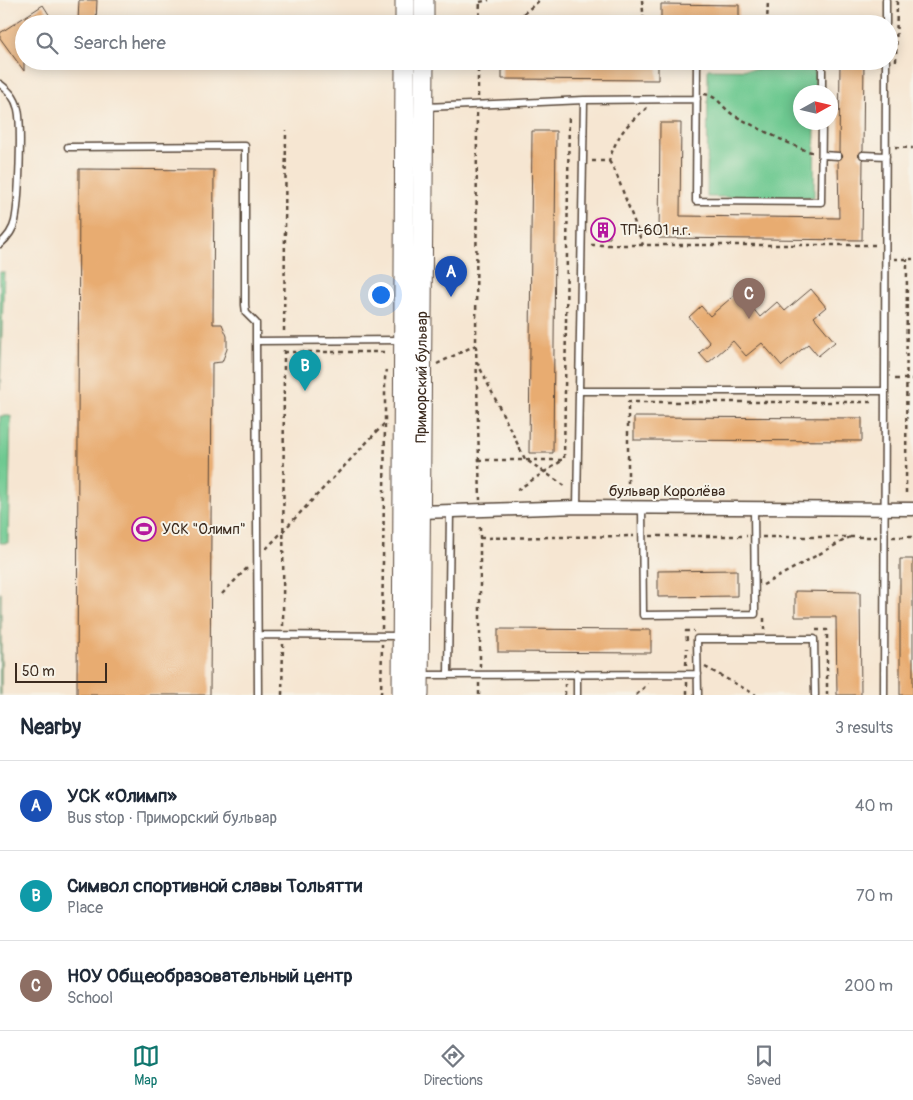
<!DOCTYPE html>
<meta charset="utf-8">
<style>
body{margin:0;font-family:Pangolin,sans-serif;background:#f6f6f7;color:#1f2937}
.compass{position:absolute;left:793px;top:85px;width:45px;height:45px;border-radius:50%;background:#fff;box-shadow:0 2px 12px #0003;rotate:82deg}
.scale{position:absolute;left:15px;bottom:12px;width:92px;box-sizing:border-box;padding-left:5px;border:2px solid #3b2a1e;border-top:0;font-size:14px;line-height:18px;white-space:nowrap;color:#3b2a1e;-webkit-text-stroke:4px #f7f3e8;paint-order:stroke}
.you{position:absolute;left:380px;top:294px;width:18px;height:18px;margin:-12px;border:4px solid #fff;border-radius:50%;background:#1a73e8;box-shadow:0 0 0 8px #1a73e833}
.badge{display:grid;place-items:center;width:32px;height:32px;border-radius:50%;background:#0f766e;color:#fff;font-size:16px;font-weight:700}
.pin{position:absolute;translate:-50% -41px;filter:drop-shadow(0 1px 2px #0008)}
.pin::after{content:'';position:absolute;top:26px;width:18px;height:15px;background:inherit;clip-path:polygon(0 0,100% 0,50% 100%)}
.list{margin:0;padding:0;list-style:none}
h2{display:flex;justify-content:space-between;align-items:center;height:65px;margin:0;padding:0 20px;font-size:21px}
h2 small{font-size:16px;font-weight:400;color:#747a83}
.list li{display:grid;grid-template-columns:32px 1fr auto;gap:15px;align-items:center;box-sizing:border-box;height:90px;padding:0 20px;border-top:1px solid #e0e1e3}
.list b{display:block;font-size:19px;white-space:nowrap}
.list p{margin:0;font-size:16px;white-space:nowrap;color:#747a83}
.list em{font-size:16px;font-style:normal;color:#747a83}
.icon{flex:none;width:28px;height:28px;fill:none;stroke:currentColor;stroke-width:2;stroke-linecap:round;stroke-linejoin:round}
.map{position:relative;flex:none;width:913px;height:695px;overflow:hidden}
.search{position:absolute;background:#fff;box-shadow:0 2px 12px #0003;left:15px;right:15px;top:15px;height:55px;display:flex;align-items:center;gap:12px;box-sizing:border-box;padding:0 18px;border-radius:28px;color:#747a83;font-size:19px}
.sheet{height:335px;background:#fff}
nav{display:flex;justify-content:space-around;align-items:center;box-sizing:border-box;height:70px;border-top:1px solid #e0e1e3;background:#fff;font-size:14px;color:#747a83}
nav a{display:grid;justify-items:center;gap:2px}
nav .on{color:#0f766e}
.map>svg:first-child{display:block}
</style>
<div class="map">
<svg width="913" height="695" viewBox="0 0 913 695">
<rect width="100%" height="100%" fill="#f7f3e8"/>
<filter id="ink" filterUnits="userSpaceOnUse"><feTurbulence type="fractalNoise" baseFrequency=".02" numOctaves="2"/><feDisplacementMap in="SourceGraphic" scale="10" xChannelSelector="R" yChannelSelector="G"/><feConvolveMatrix kernelMatrix="1 2 1 2 8 2 1 2 1" color-interpolation-filters="sRGB"/></filter>
<filter id="wash" filterUnits="userSpaceOnUse"><feTurbulence type="fractalNoise" baseFrequency=".0096" numOctaves="4" result="noise"/><feDisplacementMap in="SourceGraphic" scale="20" xChannelSelector="R" yChannelSelector="G"/><feGaussianBlur stdDeviation="1.12" result="paint"/><feColorMatrix in="noise" values="0 0 0 0 0 0 0 0 0 0 0 0 0 0 0 0 0 1.4 0 .05"/><feComposite in="paint" operator="in"/></filter>
<g filter="url(#wash)">
<rect width="100%" height="100%" fill="#f6e6d2"/>
<!-- green -->
<path fill="#6ec991" stroke="#547a58" d="M708 69 815 70V92H800V122L815 123 814 197H707Z
M0 272H4L0 390Z
M0 416H11L8 543H0Z
M0 593H1V695H0Z"/>
<g id="blocks">
<!-- building -->
<path fill="#e8ac71" d="M79 0H97L96 22 78 21Z
M661 4 739 5V24H661Z
M43 5 55 24H24V71L0 38V33Z
M502 61H658V80L502 79Z
M840 61H864L863 150 858 155 863 160 862 240 659 238 660 123H681L680 216 839 218 838 161 843 156 839 151Z
M532 131H556L553 453H529Z
M79 169 214 170 213 324H222L227 336V349L222 362 212 363 210 695H77Z
M596 221H610V238H596Z
M745 286 753 294 746 300 760 317 777 302 785 311 811 289 826 307 814 317 835 342 818 356 808 344 782 366 762 343 746 356 733 341 708 363 699 353 710 343 689 317 701 306 710 316Z
M634 417 862 418V441L634 440Z
M900 559H913V695H900Z
M737 570V596L658 597V571Z
M795 591 860 592 861 695H837L836 617H795Z
M498 629 651 630V653L498 652Z"/>
</g>
</g>
<g filter="url(#ink)">
<use href="#blocks" fill-opacity="0" stroke="#574639" stroke-width="1"/>
<g fill="none" stroke-linecap="round" stroke-linejoin="round">
<!-- service casing -->
<g stroke="#574639" stroke-width="9">
<path id="service" d="M886 24V0
M697 61 696 201 821 202 822 122
M0 84C9 91 15 97 18 109 22 127 19 202 15 221 13 230 7 238 0 244
M822 92V61
M426 107 584 100 697 99
M68 147 245 146V305L246 313 256 323V341L258 695
M822 155 838 156
M863 155 886 156
M256 341 403 340
M579 391H885
M577 507 584 100
M642 507 643 615 755 614 754 508
M258 635 401 636
M577 673V695
M421 675 698 674
M448 675 450 511
M698 695 697 639H814L815 695
M884 695 886 61"/>
</g>
<!-- minor casing -->
<g stroke="#574639" stroke-width="15">
<path id="minor" d="M420 512 577 507 913 509"/>
</g>
<!-- secondary casing -->
<g stroke="#574639" stroke-width="21">
<g id="secondary">
<path d="M405 0V24"/>
<path d="M424 24V0"/>
<path d="M402 695 405 61"/>
<path id="s1" d="M419 695 424 61"/>
</g>
</g>
<!-- path -->
<path stroke="#574639" stroke-width="2.5" stroke-dasharray="4 4" stroke-linecap="butt" d="M642 0 644 24
M480 2 489 0
M479 24 480 0
M511 24 540 0
M767 24 768 0
M896 61 897 0
M704 94C718 96 721 106 732 114 742 120 803 152 812 152
M478 97V61
M477 113 476 345 480 500
M895 147 913 148
M592 161H609C616 137 627 123 647 108
M609 161 616 173 643 245
M591 245H878
M894 259H913
M284 331 286 130
M284 352H388
M477 362 525 459 568 488
M437 364 476 345
M895 379H913
M478 460H564L569 115
M517 490 563 460
M628 491V402H872
M906 493 907 259
M650 536H747
M762 537H877
M892 537H913
M480 538 634 536
M266 549 385 423V378L387 370
M763 585 850 537
M222 594 248 567
M764 618V630
M283 626 284 349
M382 629 385 424
M816 630H827V695
M687 640 686 631H694
M686 665 687 648
M480 667V523
M705 667 756 695
M687 682V695
M282 695 283 644
M381 695 382 644
M479 695V683
M565 695V684
M636 695 648 684"/>
<!-- service -->
<use href="#service" stroke="#fff" stroke-width="6"/>
<!-- minor -->
<use href="#minor" stroke="#fff" stroke-width="12"/>
<!-- secondary -->
<use href="#secondary" stroke="#fff" stroke-width="19"/>
</g>
</g>
<!-- icons -->
<defs>
<g id="building-ring" transform="scale(1.25)"><circle r="9.5" fill="#f7f3e8" stroke="#b5179e" stroke-width="1.5"/><path d="M-4-6H4V6H1V3H-1V6H-4ZM-2.5-4.3h1.7v1.8h-1.7ZM.8-4.3h1.7v1.8H.8ZM-2.5-1h1.7V.8h-1.7ZM.8-1h1.7V.8H.8Z" fill="#b5179e"/></g>
<g id="stadium-ring" transform="scale(1.25)"><circle r="9.5" fill="#f7f3e8" stroke="#b5179e" stroke-width="1.5"/><path d="M0-5a6.5 5 0 1 0 0 10a6.5 5 0 1 0 0-10ZM-3.5-1.8h7v3.6h-7Z" fill="#b5179e"/></g>
</defs>
<g fill-rule="evenodd">
<use href="#building-ring" x="603" y="230"/>
<use href="#stadium-ring" x="144" y="529"/>
</g>
<g text-anchor="middle" stroke-width="4" stroke-linejoin="round" paint-order="stroke">
<!-- poi labels -->
<g font-size="15" fill="#3b2a1e" stroke="#f7f3e8" text-anchor="start">
<text x="620" y="235">ТП-601 н.г.</text>
<text x="162" y="534">УСК "Олимп"</text>
</g>
<!-- street labels -->
<g font-size="15" fill="#3b2a1e" stroke="#f7f3e8">
<text dy="5" stroke="none"><textPath href="#s1" startOffset="318">Приморский бульвар</textPath></text>
<text x="667" y="496">бульвар Королёва</text>
</g>
</g>
</svg>
<svg class="compass" viewBox="-18 -18 36 36"><path d="M0-13l5 13h-10z" fill="#e53935"/><path d="M0 13l5-13h-10z" fill="#747a83"/></svg>
<div class="scale">50 m</div>
<div class="you"></div>
<div class="pin badge" style="left:451px;top:297px;background:#1a4fb4">A</div>
<div class="pin badge" style="left:305px;top:391px;background:#0f9aa8">B</div>
<div class="pin badge" style="left:749px;top:319px;background:#8d6e63">C</div>
<div class="search"><svg class="icon" aria-label="search" viewBox="0 0 24 24"><circle cx="10" cy="10" r="6"/><path d="M15 15l6 6"/></svg>Search here</div>
</div>
<section class="sheet">
<h2>Nearby<small>3 results</small></h2>
<ul class="list">
<li><span class="badge" style="background:#1a4fb4">A</span><div><b>УСК «Олимп»</b><p>Bus stop · Приморский бульвар</p></div><em>40 m</em></li>
<li><span class="badge" style="background:#0f9aa8">B</span><div><b>Символ спортивной славы Тольятти</b><p>Place</p></div><em>70 m</em></li>
<li><span class="badge" style="background:#8d6e63">C</span><div><b>НОУ Общеобразовательный центр</b><p>School</p></div><em>200 m</em></li>
</ul>
</section>
<nav>
<a class="on"><svg class="icon" aria-label="map" viewBox="0 0 24 24"><path d="M3 6l6-2 6 2 6-2v14l-6 2-6-2-6 2zM9 4v14M15 6v14"/></svg>Map</a>
<a><svg class="icon" aria-label="directions" viewBox="0 0 24 24"><path d="M12 3l9 9-9 9-9-9zM9 14v-3h6M13 9l2 2-2 2"/></svg>Directions</a>
<a><svg class="icon" aria-label="saved" viewBox="0 0 24 24"><path d="M7 4h10v16l-5-4-5 4z"/></svg>Saved</a>
</nav>
